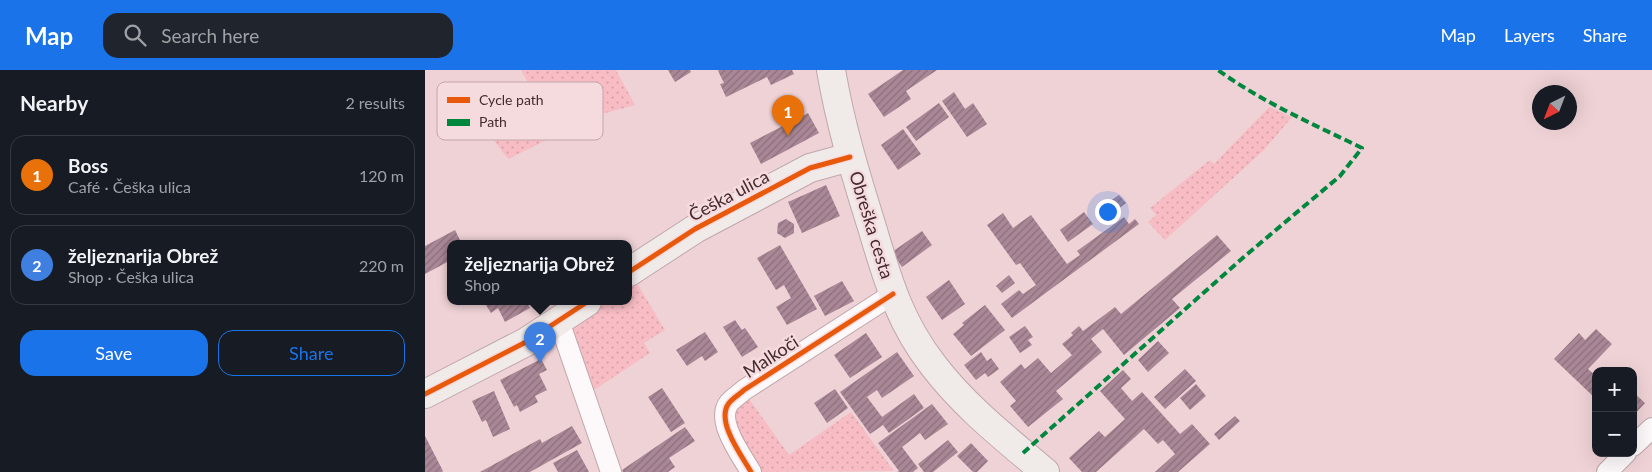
<!DOCTYPE html>
<meta charset="utf-8">
<style>
body{margin:0;font-family:Lato,sans-serif;background:#20242c;color:#f1f3f6}
.controls{position:absolute;right:15px;bottom:15px;display:grid;overflow:hidden;border-radius:10px;box-shadow:0 5px 20px #0002}
.controls button{width:45px;height:45px;display:grid;place-items:center;padding:0;border:0;border-bottom:1px solid #363941;background:#171b24;color:#f1f3f6;font:25px sans-serif}
.compass{position:absolute;left:1107px;top:15px;width:45px;height:45px;border-radius:50%;background:#171b24;box-shadow:0 5px 20px #0002;rotate:222deg}
.you{position:absolute;left:682px;top:141px;width:18px;height:18px;margin:-12px;border:4px solid #fff;border-radius:50%;background:#1a73e8;box-shadow:0 0 0 8px #1a73e833}
.badge{display:grid;place-items:center;width:32px;height:32px;border-radius:50%;background:#1a73e8;color:#fff;font-size:16px;font-weight:700}
.pin{position:absolute;translate:-50% -41px;filter:drop-shadow(0 1px 2px #0008)}
.pin::after{content:'';position:absolute;top:26px;width:18px;height:15px;background:inherit;clip-path:polygon(0 0,100% 0,50% 100%)}
.popup{position:absolute;left:22px;top:170px;width:185px;height:65px;box-sizing:border-box;display:grid;place-content:center;border-radius:10px;background:#171b24;filter:drop-shadow(0 1px 4px #0005);font-size:16px;white-space:nowrap;color:#9ea1a6}
.popup b{font-size:19px;color:#f1f3f6}
.popup::after{content:'';position:absolute;left:50%;top:100%;margin-left:-10px;border:10px solid transparent;border-top-color:#171b24}
.list{margin:0;padding:0;list-style:none}
h2{display:flex;justify-content:space-between;align-items:center;height:65px;margin:0;padding:0 20px;font-size:21px}
h2 small{font-size:16px;font-weight:400;color:#9ea1a6}
.list li{display:grid;grid-template-columns:32px 1fr auto;gap:15px;align-items:center;box-sizing:border-box;height:80px;margin:0 10px 10px;padding:0 10px;border:1px solid #363941;border-radius:15px}
.list b{display:block;font-size:19px;white-space:nowrap}
.list p{margin:0;font-size:16px;white-space:nowrap;color:#9ea1a6}
.list em{font-size:16px;font-style:normal;color:#9ea1a6}
.actions{display:flex;gap:10px;padding:15px 20px}
.actions a{flex:1;padding:11px 0;border:1px solid #1a73e8;border-radius:15px;text-align:center;font-size:18px;color:#1a73e8}
.actions .main{background:#1a73e8;color:#fff}
.icon{flex:none;width:28px;height:28px;fill:none;stroke:currentColor;stroke-width:2;stroke-linecap:round;stroke-linejoin:round}
.map{position:relative;flex:none;width:1227px;height:402px;overflow:hidden}
header{display:flex;align-items:center;gap:30px;box-sizing:border-box;height:70px;padding:0 25px;background:#1a73e8;color:#fff}
header strong{font-size:24px}
nav{display:flex;gap:28px;margin-inline-start:auto;font-size:18px}
.search{width:350px;height:45px;background:#20242c;display:flex;align-items:center;gap:12px;box-sizing:border-box;padding:0 18px;border-radius:15px;color:#9ea1a6;font-size:19px}
main{display:flex}
aside{flex:1;background:#171b24}
.map>svg:first-child{display:block}
</style>
<header>
<strong>Map</strong>
<div class="search"><svg class="icon" aria-label="search" viewBox="0 0 24 24"><circle cx="10" cy="10" r="6"/><path d="M15 15l6 6"/></svg>Search here</div>
<nav><a>Map</a><a>Layers</a><a>Share</a></nav>
</header>
<main>
<aside>
<h2>Nearby<small>2 results</small></h2>
<ul class="list">
<li><span class="badge" style="background:#e8710a">1</span><div><b>Boss</b><p>Café · Češka ulica</p></div><em>120 m</em></li>
<li><span class="badge" style="background:#3f7fe0">2</span><div><b>željeznarija Obrež</b><p>Shop · Češka ulica</p></div><em>220 m</em></li>
</ul>
<div class="actions"><a class="main">Save</a><a>Share</a></div>
</aside>
<div class="map">
<svg width="1227" height="402" viewBox="0 0 1227 402">
<defs>
<pattern id="grass-dots" width="8" height="8" patternUnits="userSpaceOnUse" patternTransform="scale(1.25)"><rect width="8" height="8" fill="#f7bcc4"/><path d="M2 2h.1M6 6h.1" fill="none" stroke="#d5a2a9" stroke-width="1.8" stroke-linecap="round"/></pattern>
<pattern id="building-hatch" width="6" height="6" patternUnits="userSpaceOnUse" patternTransform="scale(1.25)"><rect width="6" height="6" fill="#aa8796"/><path d="M-1 1l2-2M0 6l6-6M5 7l2-2" fill="none" stroke="#8c6f7b"/></pattern>
</defs>
<rect width="100%" height="100%" fill="#efd2d6"/>
<!-- grass -->
<path fill="url(#grass-dots)" d="M96 0H191L210 35 173 45 83 89 50 45 70 30 106 18Z
M844 37 867 47 839 80 740 170 723 152 731 145 725 138 785 90 789 94Z
M210 210 240 260 219 273 225 283 166 322 145 257 149 252 178 232H204V214Z
M322 326 364 385 426 342 469 401 335 402 307 351 310 337Z"/>
<!-- building -->
<path fill="url(#building-hatch)" d="M243 0H265L266 2 250 12Z
M294 0H367L369 4 346 15 342 7 301 27 295 14 299 13 293 1Z
M478 0H512L481 21 486 29 459 47 443 24Z
M529 22 540 39 548 33 562 54 542 67 517 31Z
M514 33 524 47 491 71 481 57Z
M383 43 394 63 336 94 325 73Z
M478 59 496 84 473 100 456 75Z
M401 115 415 146 377 163 363 132Z
M694 125 701 133 681 148 674 139Z
M659 142 668 154 643 172 635 160Z
M578 143 588 158 606 145 642 194 655 185 652 181 699 147 704 154 710 149 714 154 587 248 576 234 594 220 598 224 611 215 595 193 591 195 562 155Z
M361 149 369 154V163L360 168 352 163 353 153Z
M30 160 37 174H26V190L0 204V176Z
M497 161 507 175 477 197 467 182Z
M792 165 806 181 747 229 755 238 699 285 678 259 666 269 677 282 631 321 638 329 603 357 585 336 591 331 575 312 596 294 600 299 613 288 626 303 647 285 637 274 648 265 646 263 654 256 658 261 690 237 696 244Z
M355 175 392 239 362 255 351 237 366 228 359 215 351 220 332 188Z
M584 205 590 213 577 223 571 216Z
M524 210 540 234 517 250 501 227Z
M417 211 429 231 400 246 389 226Z
M59 232H102L105 238 80 252 73 238 66 243Z
M560 235 580 260 546 286 528 264 539 255 537 253Z
M310 250 317 260 320 258 333 277 317 287 298 257Z
M600 256 608 267 603 270 607 275 595 283 584 267Z
M1171 259 1187 274 1163 299 1171 306V329L1129 289 1154 263 1160 270Z
M280 262 293 282 280 291 277 286 262 296 251 280Z
M441 263 457 287 425 308 409 285Z
M733 271 744 283 723 302 713 290Z
M472 282 489 306 457 328 452 320 442 327 457 347 489 324 499 338 464 363 458 355 445 364 415 322Z
M556 282 562 291 566 288 574 299 563 307 560 303 551 310 539 295Z
M116 289 122 300 114 304 122 320 110 326 113 332 95 342 92 335 89 337 75 310Z
M760 299 771 311 740 339 729 327Z
M698 300 706 309 696 318 707 331 717 322 755 364 767 354 785 374 753 402H730L750 384 738 370 733 374 719 359 671 402H657L644 388 674 361 680 367 700 349 675 321Z
M771 314 781 326 765 340 755 328Z
M237 318 260 353 246 362 223 327Z
M410 319 423 338 402 353 389 333Z
M69 321 85 359 68 367 61 350 57 352 47 331Z
M1208 322 1220 333 1208 346Z
M507 334 523 354 500 370 495 363 477 377 493 398 488 402H472L474 401 453 373Z
M810 346 815 351 794 370 789 364Z
M147 356 157 373 105 402H55L115 369 117 373Z
M260 357 270 371 244 388 250 397 243 402H198L197 400Z
M0 366 18 401 17 402H0Z
M523 370 533 382 508 402H499L493 394Z
M546 373 563 391 552 402H548L532 386Z
M152 380 164 402H133L128 393Z"/>
<g fill="none" stroke-linecap="round" stroke-linejoin="round">
<!-- street casing -->
<g stroke="#c0a7ab" stroke-width="22">
<path id="street" d="M134 251 186 402
M1208 376 1227 358
M326 402C317 386 290 351 304 333 308 328 315 324 319 320L468 224
M1182 402 1201 383"/>
</g>
<!-- secondary casing -->
<g stroke="#c0a7ab" stroke-width="30">
<path id="secondary" d="M406 0C415 53 430 103 446 154 462 207 473 250 508 295 540 337 580 368 620 402
M204 202 270 159 385 98 425 87
M0 324 101 272 162 232"/>
</g>
<!-- street -->
<use href="#street" stroke="#fdf8f9" stroke-width="20"/>
<!-- secondary -->
<use href="#secondary" stroke="#f0eae9" stroke-width="28"/>
<!-- quiet -->
<path stroke="#00873e" stroke-width="4" stroke-dasharray="8 4" stroke-linecap="butt" d="M598 383 820 186 915 106 937 78C888 54 837 32 793 0"/>
<!-- cycleway casing -->
<g stroke="#f6dbde" stroke-width="8">
<path id="cycleway" d="M204 202 270 159 385 98 425 87
M0 324 101 272 162 232
M326 402C317 386 290 351 304 333 308 328 315 324 319 320L468 224"/>
</g>
<!-- cycleway -->
<use href="#cycleway" stroke="#e8590c" stroke-width="5"/>
</g>
<g text-anchor="middle" stroke-width="5" stroke-linejoin="round" paint-order="stroke">
<!-- street labels -->
<g font-size="18" fill="#442b2f" stroke="#f6dbde">
<text transform="translate(304 126) rotate(-28)" y="6">Češka ulica</text>
<text transform="translate(446 155) rotate(73)" y="6">Obreška cesta</text>
<text transform="translate(346 287) rotate(-33)" y="6">Malkoči</text>
</g>
</g>
<!-- legend -->
<rect x="12" y="12" width="166" height="58" rx="8" fill="#f6dbde" stroke="#c1a6aa" stroke-width="1"/>
<rect x="22" y="27" width="23" height="6" fill="#e8590c"/>
<rect x="22" y="49" width="23" height="7" fill="#00873e"/>
<g font-size="14" fill="#442b2f">
<text x="54" y="35">Cycle path</text>
<text x="54" y="57">Path</text>
</g>
</svg>
<div class="controls">
<button>+</button>
<button>−</button>
</div>
<svg class="compass" viewBox="-18 -18 36 36"><path d="M0-13l5 13h-10z" fill="#e53935"/><path d="M0 13l5-13h-10z" fill="#9ea1a6"/></svg>
<div class="you"></div>
<div class="pin badge" style="left:363px;top:66px;background:#e8710a">1</div>
<div class="pin badge" style="left:115px;top:293px;background:#3f7fe0">2</div>
<div class="popup"><b>željeznarija Obrež</b>Shop</div>
</div>
</main>
